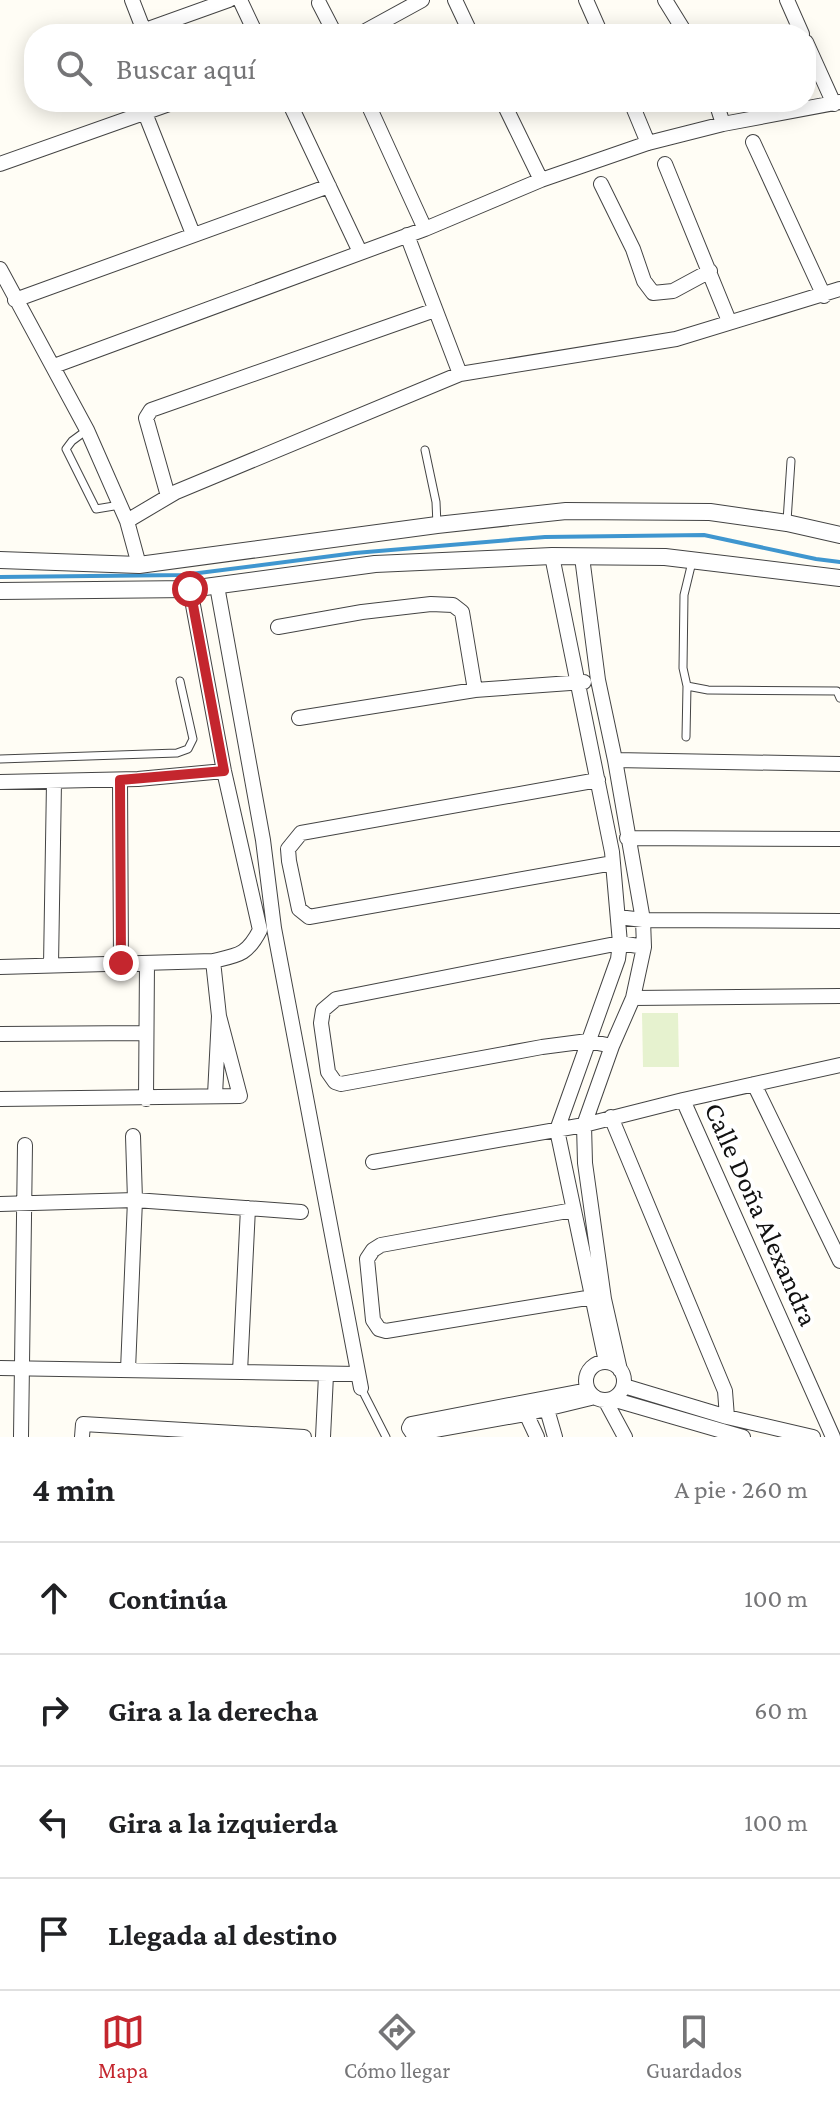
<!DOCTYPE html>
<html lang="es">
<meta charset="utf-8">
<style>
body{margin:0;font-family:"Crimson Pro",serif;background:#f2f2f2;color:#202124}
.stop{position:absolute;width:24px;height:24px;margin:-18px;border:6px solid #c4262e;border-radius:50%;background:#fff}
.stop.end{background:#c4262e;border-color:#fff;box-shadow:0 2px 8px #0008}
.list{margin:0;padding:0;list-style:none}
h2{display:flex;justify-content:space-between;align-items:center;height:104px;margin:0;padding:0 32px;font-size:34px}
h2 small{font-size:26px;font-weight:400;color:#757577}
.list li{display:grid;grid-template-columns:52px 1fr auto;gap:24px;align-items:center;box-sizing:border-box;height:112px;padding:0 32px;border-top:2px solid #e0e0e0}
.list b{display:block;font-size:30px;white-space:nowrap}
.list em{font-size:26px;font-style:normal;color:#757577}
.icon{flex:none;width:44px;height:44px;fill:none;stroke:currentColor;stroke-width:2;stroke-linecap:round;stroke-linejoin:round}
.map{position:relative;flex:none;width:840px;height:1437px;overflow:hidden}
.search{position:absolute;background:#fff;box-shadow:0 4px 20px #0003;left:24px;right:24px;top:24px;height:88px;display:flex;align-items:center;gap:20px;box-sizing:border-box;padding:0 28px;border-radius:32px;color:#757577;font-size:30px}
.sheet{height:552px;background:#fff}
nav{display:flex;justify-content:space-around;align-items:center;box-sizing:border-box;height:112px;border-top:2px solid #e0e0e0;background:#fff;font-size:22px;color:#757577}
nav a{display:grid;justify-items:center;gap:4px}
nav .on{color:#c4262e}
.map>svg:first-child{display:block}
</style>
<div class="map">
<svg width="840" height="1437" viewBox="0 0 840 1437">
<rect width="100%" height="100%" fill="#fffdf5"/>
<!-- pitch -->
<path fill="#e6f2cf" d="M642 1013H678L679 1067H643Z"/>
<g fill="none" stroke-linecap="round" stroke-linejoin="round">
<!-- stream -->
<path stroke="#3f96cf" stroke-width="4" d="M0 577 183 575 355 553 545 537 704 535 816 559 840 562"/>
<!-- service casing -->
<g stroke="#444" stroke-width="9">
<path id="service" d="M87 430 72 441 66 449 96 509 120 505
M425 450 436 502 437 525
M787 521 791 461
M692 562 684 595 683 668 687 686 708 690 837 691 840 698
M686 737 687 686
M0 759 177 753 188 749 193 739 180 681
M361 1388 386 1437"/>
</g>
<!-- minor casing -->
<g stroke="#444" stroke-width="16">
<path id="minor" d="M132 0 144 31
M240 0 256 34
M455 0 471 34
M586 0 601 34
M665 0 686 34
M787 0 802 34
M319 3 335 34
M134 34 229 0
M360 34 422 0
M806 42 834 104
M289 102 360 252
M367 102 425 229
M503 102 541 180
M631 102 648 143
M716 102 723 124
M145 113 193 234
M753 142 824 296
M0 164 175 102
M665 164 729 321
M601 184 633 249 644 281 653 293 673 291 710 271
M407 235 460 374
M0 269 87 430 127 521 139 565
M15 300 329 186
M54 366 425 229 541 180 648 143 723 124 840 102
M168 496 146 418 151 410 435 310
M127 521 176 492 460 374 676 339 840 289
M552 556 612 852 620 943 618 959 557 1130 606 1362
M582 557 598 680 615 760 643 920 644 947 633 998 612 1046 584 1125 585 1163 604 1299 620 1370
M217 586 263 840 274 928 361 1388
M278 627 362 612 431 604 453 605 462 612 475 690
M299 718 475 690 584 682
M615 760 840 764
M120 780 121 963
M598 780 301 833 288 849 289 861 299 909 309 917 613 863
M0 782 138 779 224 771
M627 838 840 839
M618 917 643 920 840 921
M213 961 219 1016 215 1095
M51 965 54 782
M0 967 213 961C239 955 247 955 260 930L224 771 190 589
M633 998 840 996
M0 1034 146 1033
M612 1046 588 1041 542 1047 341 1084 335 1082 328 1072 321 1023 323 1010 336 999 620 943 644 947
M754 1084 840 1261
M0 1099 240 1096 219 1016
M146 1099 147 963
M683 1100 833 1437
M611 1117 725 1391 727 1417
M373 1162 584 1125 683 1100 840 1065
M0 1204 135 1200 301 1212
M573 1210 381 1245 373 1250 367 1259 373 1320 379 1329 386 1331 593 1297
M586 1381a19 19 0 1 1 38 0a19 19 0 1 1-38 0Z
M0 1368 358 1374
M128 1370 135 1200 133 1136
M240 1372 248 1208
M624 1386 727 1417 813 1437
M588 1390 411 1424 409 1428 413 1434 525 1414 595 1397
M544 1399 555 1437
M612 1399 743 1437
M605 1400 625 1437
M523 1407 537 1437
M21 1437 25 1145
M82 1437 83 1424 304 1437
M323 1437 326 1375"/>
</g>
<!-- tertiary casing -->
<g stroke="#444" stroke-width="18">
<path id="tertiary" d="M0 560 139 565 437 525 566 511 710 512 787 523 840 535
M0 591 190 589 375 564 552 556 665 557 840 578"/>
</g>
<!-- service -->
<use href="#service" stroke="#fff" stroke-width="7"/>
<!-- minor -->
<use href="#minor" stroke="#fff" stroke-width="14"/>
<!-- tertiary -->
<use href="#tertiary" stroke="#fff" stroke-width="16"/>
</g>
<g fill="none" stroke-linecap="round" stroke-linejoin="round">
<!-- route -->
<path stroke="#c4262e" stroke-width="10" d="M121 963 120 780 224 771 190 589"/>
</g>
<g text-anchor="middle" stroke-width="8" stroke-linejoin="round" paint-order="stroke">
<!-- street labels -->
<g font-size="28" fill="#111" stroke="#fff">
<text transform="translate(762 1214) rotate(66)" y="10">Calle Doña Alexandra</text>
</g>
</g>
</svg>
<div class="stop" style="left:190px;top:589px"></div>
<div class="stop end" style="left:121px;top:963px"></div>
<div class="search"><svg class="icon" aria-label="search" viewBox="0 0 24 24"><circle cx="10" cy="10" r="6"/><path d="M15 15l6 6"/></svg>Buscar aquí</div>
</div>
<section class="sheet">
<h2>4 min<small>A pie · 260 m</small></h2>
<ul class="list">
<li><svg class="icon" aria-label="ahead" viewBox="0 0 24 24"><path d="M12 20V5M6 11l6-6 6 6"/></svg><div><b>Continúa</b></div><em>100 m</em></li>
<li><svg class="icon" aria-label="right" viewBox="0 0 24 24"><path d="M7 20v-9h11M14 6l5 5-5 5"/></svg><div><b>Gira a la derecha</b></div><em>60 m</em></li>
<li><svg class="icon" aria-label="left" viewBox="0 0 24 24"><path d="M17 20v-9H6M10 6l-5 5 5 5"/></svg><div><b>Gira a la izquierda</b></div><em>100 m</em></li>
<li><svg class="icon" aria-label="arrive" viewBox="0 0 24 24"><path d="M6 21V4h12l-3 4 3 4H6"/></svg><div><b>Llegada al destino</b></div></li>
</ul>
</section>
<nav>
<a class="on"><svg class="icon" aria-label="map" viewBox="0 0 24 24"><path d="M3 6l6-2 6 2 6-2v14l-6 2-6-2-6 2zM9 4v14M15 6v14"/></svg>Mapa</a>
<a><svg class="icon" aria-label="directions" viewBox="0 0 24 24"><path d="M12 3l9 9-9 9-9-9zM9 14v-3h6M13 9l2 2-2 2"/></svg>Cómo llegar</a>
<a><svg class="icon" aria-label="saved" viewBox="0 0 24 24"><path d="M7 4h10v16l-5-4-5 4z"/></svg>Guardados</a>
</nav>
